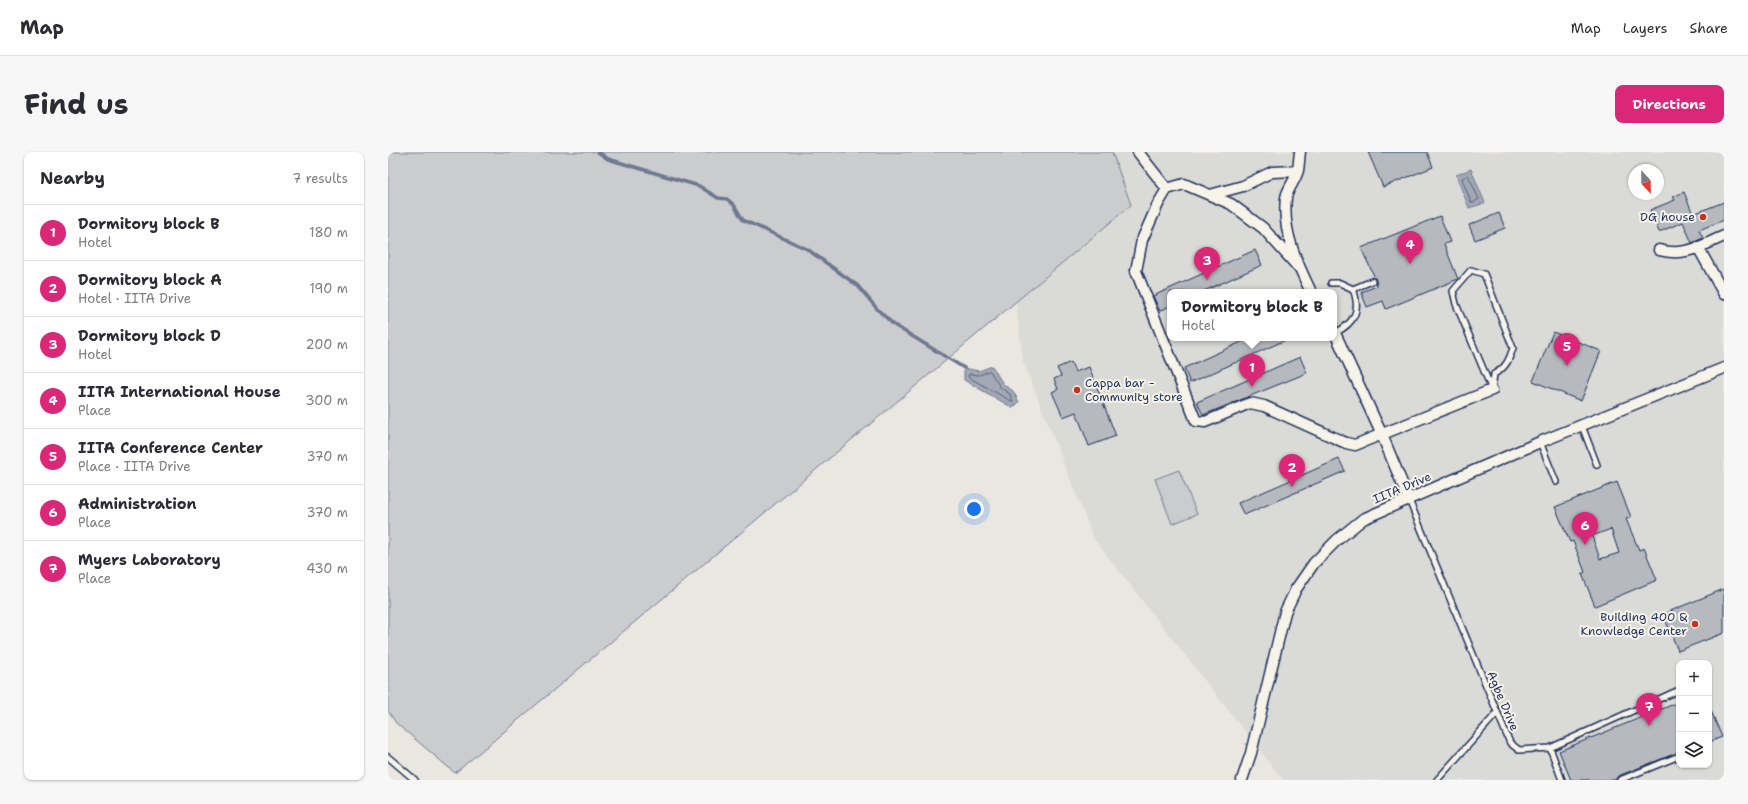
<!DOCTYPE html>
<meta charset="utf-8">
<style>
body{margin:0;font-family:"Shantell Sans",sans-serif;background:#f7f7f7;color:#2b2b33}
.controls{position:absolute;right:12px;bottom:12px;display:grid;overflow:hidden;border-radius:8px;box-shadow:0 1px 3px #0004}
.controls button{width:36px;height:36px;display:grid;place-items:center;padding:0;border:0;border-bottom:1px solid #e1e1e2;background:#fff;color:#2b2b33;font:20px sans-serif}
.compass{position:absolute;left:1240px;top:12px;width:36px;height:36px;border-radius:50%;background:#fff;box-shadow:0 1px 3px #0004;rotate:158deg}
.you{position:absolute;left:586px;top:357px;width:14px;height:14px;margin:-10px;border:3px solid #fff;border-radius:50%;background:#1a73e8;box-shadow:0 0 0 6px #1a73e833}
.badge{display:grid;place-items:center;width:26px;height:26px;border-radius:50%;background:#db2777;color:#fff;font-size:13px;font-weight:700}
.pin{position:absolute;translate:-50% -33px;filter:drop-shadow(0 1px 2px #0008)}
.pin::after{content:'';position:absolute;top:21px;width:14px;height:12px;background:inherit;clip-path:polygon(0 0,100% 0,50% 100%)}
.popup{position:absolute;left:779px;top:137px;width:170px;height:52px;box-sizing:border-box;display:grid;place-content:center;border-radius:8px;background:#fff;filter:drop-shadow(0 1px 3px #0005);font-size:13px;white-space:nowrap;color:#7c7c81}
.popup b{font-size:15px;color:#2b2b33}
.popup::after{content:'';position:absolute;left:50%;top:100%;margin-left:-8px;border:8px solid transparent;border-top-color:#fff}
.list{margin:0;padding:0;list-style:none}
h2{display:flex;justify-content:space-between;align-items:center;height:52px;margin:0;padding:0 16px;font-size:17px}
h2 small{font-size:13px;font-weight:400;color:#7c7c81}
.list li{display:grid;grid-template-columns:26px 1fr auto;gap:12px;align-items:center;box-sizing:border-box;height:56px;padding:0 16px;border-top:1px solid #e1e1e2}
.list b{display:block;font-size:15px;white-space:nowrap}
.list p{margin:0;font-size:13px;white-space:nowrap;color:#7c7c81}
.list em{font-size:13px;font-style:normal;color:#7c7c81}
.icon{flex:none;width:22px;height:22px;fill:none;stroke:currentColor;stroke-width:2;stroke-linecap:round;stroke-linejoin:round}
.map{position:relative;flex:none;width:1336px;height:628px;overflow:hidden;border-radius:8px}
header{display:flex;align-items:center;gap:24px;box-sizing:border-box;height:56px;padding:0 20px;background:#fff;border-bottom:1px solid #e1e1e2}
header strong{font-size:19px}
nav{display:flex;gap:22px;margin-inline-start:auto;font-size:14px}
.intro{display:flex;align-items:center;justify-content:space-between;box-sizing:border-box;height:96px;padding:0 24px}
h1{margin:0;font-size:28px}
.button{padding:10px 18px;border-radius:8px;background:#db2777;color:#fff;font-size:14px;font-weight:700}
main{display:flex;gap:24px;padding:0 24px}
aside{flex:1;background:#fff;border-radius:8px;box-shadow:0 1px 3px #0004}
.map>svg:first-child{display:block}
</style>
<header>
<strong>Map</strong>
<nav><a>Map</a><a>Layers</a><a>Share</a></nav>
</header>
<div class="intro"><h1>Find us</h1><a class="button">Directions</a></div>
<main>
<aside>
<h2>Nearby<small>7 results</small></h2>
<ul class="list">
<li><span class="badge">1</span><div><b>Dormitory block B</b><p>Hotel</p></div><em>180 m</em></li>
<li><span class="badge">2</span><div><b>Dormitory block A</b><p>Hotel · IITA Drive</p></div><em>190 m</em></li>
<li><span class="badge">3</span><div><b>Dormitory block D</b><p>Hotel</p></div><em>200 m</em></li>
<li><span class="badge">4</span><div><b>IITA International House</b><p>Place</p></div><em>300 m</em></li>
<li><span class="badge">5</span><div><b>IITA Conference Center</b><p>Place · IITA Drive</p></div><em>370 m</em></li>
<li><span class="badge">6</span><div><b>Administration</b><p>Place</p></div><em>370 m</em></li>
<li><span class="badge">7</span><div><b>Myers Laboratory</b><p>Place</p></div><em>430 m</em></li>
</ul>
</aside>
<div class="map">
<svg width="1336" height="628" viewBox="0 0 1336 628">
<rect width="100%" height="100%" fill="#eae7e0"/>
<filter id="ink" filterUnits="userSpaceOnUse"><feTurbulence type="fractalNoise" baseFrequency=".025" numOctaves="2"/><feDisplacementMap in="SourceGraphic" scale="8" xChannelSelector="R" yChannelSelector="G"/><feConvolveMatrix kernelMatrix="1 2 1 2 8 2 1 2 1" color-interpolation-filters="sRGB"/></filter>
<g filter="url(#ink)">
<!-- built -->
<path fill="#dadad6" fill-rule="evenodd" d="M610 0H1336V628H895L706 387 635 209ZM1246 18H1270V42H1246ZM782 140H946V186H782ZM1291 511H1321V613H1291Z"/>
<!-- green -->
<path fill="#cbcccd" stroke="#737e96" d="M0 0H724L743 53 67 621 8 571 0 559Z
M791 318 809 362 784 372 767 327Z"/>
<!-- water -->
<path fill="#a3a8b4" stroke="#6d7892" d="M1083 17 1097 51 1081 56 1068 23Z
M604 214 615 232 625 239 631 250 625 256 576 228V216L591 219Z"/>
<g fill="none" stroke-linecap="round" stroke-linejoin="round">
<!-- shore -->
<path stroke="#515f80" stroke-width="1" d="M1080 23 1091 47 1085 51 1083 50 1074 27Z
M602 219 612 235 622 242 625 250 580 225 581 222 591 223Z"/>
<!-- stream -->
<path stroke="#6d7892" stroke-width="3.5" d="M210 0 220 7 311 34 330 46 339 47 346 53 355 68 419 97 470 134 490 158 506 173 576 216"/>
</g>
<!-- building -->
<path fill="#b6babf" stroke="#1b2f5e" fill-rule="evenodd" d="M980 0H1039L1045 15 995 35Z
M1296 40 1305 62 1336 50V68L1311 78 1315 86 1304 91 1295 70 1271 80 1262 58 1287 48 1285 45Z
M1111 61 1117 76 1087 88 1081 73Z
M1052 64 1062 90 1056 92 1070 127 998 157 995 149 979 155 973 140 989 134 988 128 973 96Z
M867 98 874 113 814 140H782V154L772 159 765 144Z
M1165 180 1213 199 1193 249 1145 229Z
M862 186H902L802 231 796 216Z
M912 205 919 221 815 263 809 250Z
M683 210 687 220 701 215 728 284 701 294 688 260 675 265 664 240 670 237 666 227 673 224 669 216Z
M951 307 957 319 856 363 850 351Z
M1229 330 1243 365 1238 367 1251 398 1256 396 1269 428 1207 454 1194 422 1197 420 1185 389 1182 390 1167 355ZM1223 377 1231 401 1212 407 1204 384Z
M1336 437V481L1290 499 1275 462Z
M1291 550V600L1230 624 1227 628H1183L1171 599Z
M1321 554 1334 585 1321 590Z"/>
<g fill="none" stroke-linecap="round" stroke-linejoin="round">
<!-- service casing -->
<g stroke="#1b2f5e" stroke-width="8">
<path id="service" d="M1083 118 1096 122 1125 196C1121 208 1118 216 1106 222L1104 238 1068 152 1065 139Z
M943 131H952L965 137
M947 181C967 171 973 158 965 137L984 129
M1194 274 1209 313
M1152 290 1168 330
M1021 348 1122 591 1131 598 1162 596 1289 539
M1162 596 1174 628
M0 605 27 628
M1049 628 1109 561
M1232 628 1291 604"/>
</g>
<!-- minor casing -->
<g stroke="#1b2f5e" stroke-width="13">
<path id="minor" d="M750 0 779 37 796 32 843 52 875 76 910 115
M912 0C911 6 911 13 910 18 908 28 899 37 898 46 894 80 909 111 923 140
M779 37 770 52 754 88 748 119 808 269 817 270 862 251 876 254 958 291 967 293 1104 238
M822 43 855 34 884 20 910 19
M1310 95 1336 142
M1271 98C1297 105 1313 94 1336 84
M946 179 994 283 1021 348
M854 628 863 601 897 460 908 437 926 411 949 388 975 367 1152 290 1336 216"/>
</g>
<!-- service -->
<use href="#service" stroke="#f7f3e8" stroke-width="5"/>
<!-- minor -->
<use href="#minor" stroke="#f7f3e8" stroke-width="10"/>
</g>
</g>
<!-- markers -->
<g fill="#c8321e" stroke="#f7f3e8" stroke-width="1.5">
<circle cx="1315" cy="65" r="4"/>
<circle cx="689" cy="238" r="4"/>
<circle cx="1307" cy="472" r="4"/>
</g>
<g text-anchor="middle" stroke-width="4" stroke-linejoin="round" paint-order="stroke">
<!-- poi labels -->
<g font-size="12" fill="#1b2f5e" stroke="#f7f3e8" text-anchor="end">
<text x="1307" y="69">DG house</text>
<text x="697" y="235" text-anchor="start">Cappa bar -<tspan x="697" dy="14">Community store</tspan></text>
<text x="1299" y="469">Building 400 &amp;<tspan x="1299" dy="14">Knowledge Center</tspan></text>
</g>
<!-- street labels -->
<g font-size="12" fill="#1b2f5e" stroke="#f7f3e8">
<text transform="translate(1014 336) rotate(-23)" y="4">IITA Drive</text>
<text transform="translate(1115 549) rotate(67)" y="4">Agbe Drive</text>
</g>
</g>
</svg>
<div class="controls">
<button>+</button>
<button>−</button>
<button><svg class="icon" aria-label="layers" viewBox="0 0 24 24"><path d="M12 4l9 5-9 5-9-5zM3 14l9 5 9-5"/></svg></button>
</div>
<svg class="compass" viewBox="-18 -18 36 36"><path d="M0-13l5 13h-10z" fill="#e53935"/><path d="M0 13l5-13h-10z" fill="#7c7c81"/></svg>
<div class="you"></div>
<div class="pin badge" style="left:864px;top:235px">1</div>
<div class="popup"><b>Dormitory block B</b>Hotel</div>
<div class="pin badge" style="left:904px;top:335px">2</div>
<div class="pin badge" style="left:819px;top:128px">3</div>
<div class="pin badge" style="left:1022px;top:112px">4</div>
<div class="pin badge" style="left:1179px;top:214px">5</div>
<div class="pin badge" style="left:1197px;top:393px">6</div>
<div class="pin badge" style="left:1261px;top:574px">7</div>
</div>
</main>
